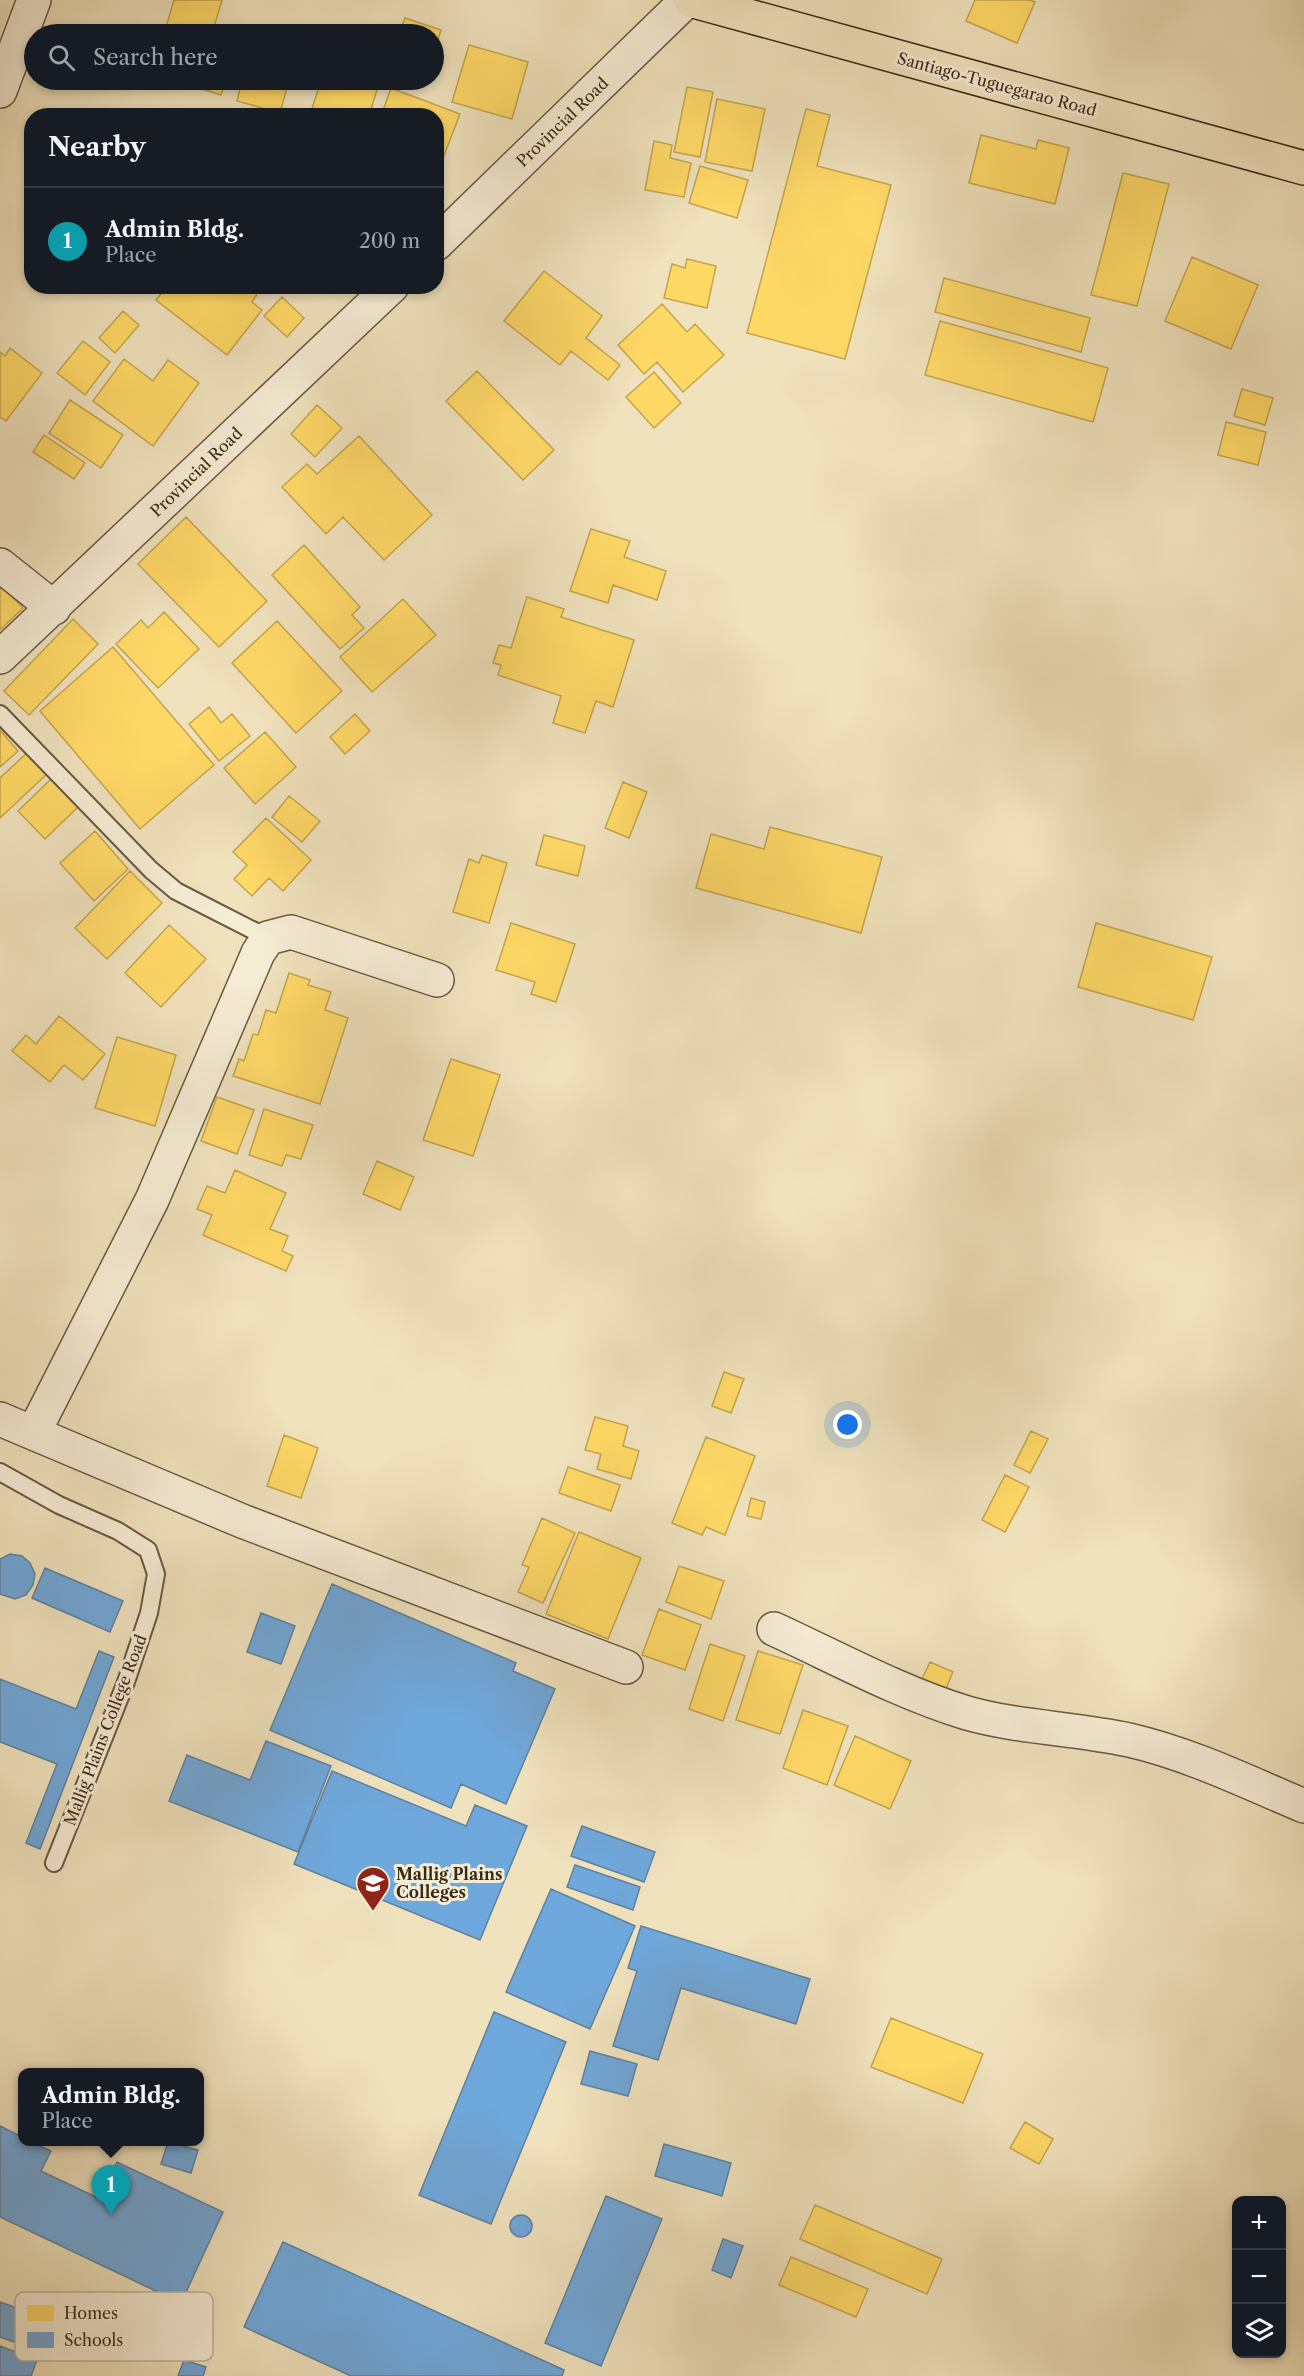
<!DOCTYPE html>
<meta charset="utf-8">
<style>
body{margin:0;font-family:"Libre Caslon Text",serif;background:#242831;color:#f1f3f6}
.controls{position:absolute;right:18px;bottom:18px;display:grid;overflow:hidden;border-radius:12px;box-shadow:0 3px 9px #0003}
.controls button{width:54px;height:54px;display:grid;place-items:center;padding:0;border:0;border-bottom:2px solid #363941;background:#171b24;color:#f1f3f6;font:30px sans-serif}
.you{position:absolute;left:848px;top:1425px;width:21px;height:21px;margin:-15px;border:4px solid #fff;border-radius:50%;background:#1a73e8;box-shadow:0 0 0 9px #1a73e833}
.badge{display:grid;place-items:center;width:39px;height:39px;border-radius:50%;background:#c59692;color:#fff;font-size:20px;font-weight:700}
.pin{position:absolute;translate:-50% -50px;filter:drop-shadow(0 2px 3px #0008)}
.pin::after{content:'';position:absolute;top:32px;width:21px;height:18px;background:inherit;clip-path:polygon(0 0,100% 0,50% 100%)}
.popup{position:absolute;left:18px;top:2068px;width:186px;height:78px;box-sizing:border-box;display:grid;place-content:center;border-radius:12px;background:#171b24;filter:drop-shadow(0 2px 4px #0005);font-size:20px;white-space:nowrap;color:#9ea1a6}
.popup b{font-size:22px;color:#f1f3f6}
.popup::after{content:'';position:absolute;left:50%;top:100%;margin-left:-12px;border:12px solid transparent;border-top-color:#171b24}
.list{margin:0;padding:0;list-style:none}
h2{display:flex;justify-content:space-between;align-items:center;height:78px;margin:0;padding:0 24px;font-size:26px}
h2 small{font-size:20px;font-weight:400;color:#9ea1a6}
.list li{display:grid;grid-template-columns:39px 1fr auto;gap:18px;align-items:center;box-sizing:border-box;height:108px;padding:0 24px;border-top:2px solid #363941}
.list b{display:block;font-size:22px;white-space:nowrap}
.list p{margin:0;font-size:20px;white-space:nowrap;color:#9ea1a6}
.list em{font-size:20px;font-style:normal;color:#9ea1a6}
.icon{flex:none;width:33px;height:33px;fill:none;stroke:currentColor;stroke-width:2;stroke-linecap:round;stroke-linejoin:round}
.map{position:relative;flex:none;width:1304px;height:2376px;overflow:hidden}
.search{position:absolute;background:#171b24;box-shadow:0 3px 9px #0003;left:24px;top:24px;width:420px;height:66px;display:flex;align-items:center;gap:15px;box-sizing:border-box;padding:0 21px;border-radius:33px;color:#9ea1a6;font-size:22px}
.panel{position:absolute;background:#171b24;box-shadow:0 3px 9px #0003;left:24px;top:108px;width:420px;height:186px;border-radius:24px}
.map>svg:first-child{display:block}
</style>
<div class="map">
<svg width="1304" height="2376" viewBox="0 0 1304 2376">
<rect width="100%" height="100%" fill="#f0e2bd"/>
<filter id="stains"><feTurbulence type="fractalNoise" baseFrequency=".00333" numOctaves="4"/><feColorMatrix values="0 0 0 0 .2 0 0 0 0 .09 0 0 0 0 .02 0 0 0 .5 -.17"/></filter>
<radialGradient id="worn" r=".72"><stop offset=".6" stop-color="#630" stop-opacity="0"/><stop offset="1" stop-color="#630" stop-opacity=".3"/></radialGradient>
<!-- homes -->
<path fill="#ffd966" stroke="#c4a54e" stroke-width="1.5" d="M174 0H222L212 34H164Z
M975 0H1030L1035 2 1017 43 966 21Z
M405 18 441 30 434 52V34H399Z
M469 45 528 62 512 119 452 102Z
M184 80H226L221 95 183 83Z
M242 80H289L280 113 237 101Z
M321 80H380L369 116H324L311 112Z
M687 87 713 92 700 157 674 152Z
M391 88 460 114 436 176V116H381Z
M717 99 765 109 752 171 705 162Z
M806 109 830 115 817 166 891 185 845 359 747 333Z
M981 135 1036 149 1038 140 1069 148 1055 204 969 183Z
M654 141 672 145 670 158 691 163 684 197 645 190Z
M700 166 748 180 737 218 689 203Z
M1123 173 1169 184 1137 306 1091 295Z
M1192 257 1258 285 1231 349 1165 321Z
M687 259 716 266 707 308 664 298 672 264 685 268Z
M544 271 602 316 586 338 620 365 608 380 571 351 560 365 504 321Z
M944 278 1090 318 1081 352 935 312Z
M167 286H262L252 302 262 310 227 355 156 300Z
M282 297 304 318 287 337 264 316Z
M662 304 687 332 695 324 724 355 683 392 657 362 644 374 618 345Z
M123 311 139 325 115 353 99 338Z
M940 321 1108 368 1093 422 925 375Z
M83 341 110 362 85 395 57 373Z
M10 348 42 373 6 421 0 417V352L5 356Z
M124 359 153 381 168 360 199 383 153 446 93 401Z
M477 371 554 450 523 480 446 401Z
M654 372 681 403 654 428 626 397Z
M1242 389 1273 398 1265 425 1234 416Z
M70 400 123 435 101 468 49 433Z
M317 405 342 428 315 457 291 434Z
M1226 422 1266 432 1258 465 1218 455Z
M44 435 85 463 74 479 33 452Z
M359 436 432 515 384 560 343 517 326 534 282 487 307 464 317 474Z
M186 517 267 601 219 647 138 564Z
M591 529 630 541 624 557 666 571 657 600 613 585 608 603 570 591Z
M304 545 360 607 352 615 364 628 340 649 272 575Z
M0 584 23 608 0 630Z
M527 597 564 609 561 617 634 640 613 707 596 701 585 733 553 723 561 696 498 675 501 665 493 663 499 645 511 648Z
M403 599 436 635 372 692 340 657Z
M164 612 199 649 158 688 116 644 141 620 148 628Z
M73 619 98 644 29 715 4 691Z
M277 621 342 691 296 733 232 663Z
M113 647 214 765 140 829 40 711Z
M209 707 221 723 232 714 250 736 219 761 189 724Z
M355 714 370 731 345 754 330 737Z
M0 730 18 751 0 767Z
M265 732 296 767 255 804 224 768Z
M29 751 49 772 0 818V778Z
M51 779 79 806 45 839 18 811Z
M623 782 647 792 629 838 605 828Z
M289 796 320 821 302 842 272 817Z
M266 818 311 860 283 891 269 878 252 896 234 879 247 865 233 852Z
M770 827 882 857 861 933 696 888 711 834 764 849Z
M95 831 128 869 94 901 60 863Z
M544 835 585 846 578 876 536 865Z
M482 855 507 863 489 923 453 912 469 859 479 863Z
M130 871 162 903 107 959 75 928Z
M511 923 575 944 556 1002 531 994 535 982 496 970Z
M1096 923 1212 957 1193 1020 1078 987Z
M169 925 206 959 161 1007 125 973Z
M289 973 310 980 308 985 331 992 325 1010 348 1018 320 1104 233 1076 239 1059 244 1061 253 1034 258 1035 266 1010 276 1013Z
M59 1016 105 1054 83 1080 64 1065 50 1082 12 1051 26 1035 36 1044Z
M117 1037 176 1055 155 1126 95 1108Z
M451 1059 500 1075 473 1156 423 1140Z
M217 1097 254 1110 237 1154 201 1141Z
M264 1109 313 1125 301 1159 286 1155 282 1166 249 1155Z
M377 1161 414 1177 400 1210 363 1194Z
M235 1170 286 1193 270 1229 288 1236 282 1251 293 1256 286 1271 203 1235 212 1215 197 1209 207 1186 225 1193Z
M724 1372 744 1379 731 1413 712 1406Z
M595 1417 628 1426 623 1446 639 1451 631 1479 597 1469 601 1454 585 1450Z
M1031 1431 1048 1439 1030 1473 1014 1465Z
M284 1435 318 1448 301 1498 267 1486Z
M706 1437 755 1456 725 1535 706 1527 702 1535 672 1523Z
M568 1467 620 1485 611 1511 559 1493Z
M1005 1475 1029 1487 1005 1532 982 1520Z
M751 1498 765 1502 761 1519 747 1516Z
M542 1518 575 1533 543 1603 518 1592 529 1567 522 1565Z
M579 1532 641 1558 608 1639 546 1614Z
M679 1566 724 1581 711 1619 666 1602Z
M659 1609 701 1625 685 1670 642 1655Z
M710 1644 745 1656 723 1721 689 1709Z
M758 1651 803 1665 780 1734 736 1720Z
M930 1662 953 1672 945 1691 921 1681Z
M803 1710 848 1726 827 1785 783 1768Z
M855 1736 911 1761 890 1809 834 1785Z
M891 2018 983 2054 963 2103 871 2067Z
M1025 2122 1053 2139 1039 2164 1010 2148Z
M815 2205 942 2259 927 2294 800 2239Z
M791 2257 868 2289 856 2317 779 2285Z"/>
<!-- schools -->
<path fill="#6fa8dc" stroke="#5f82a0" stroke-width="1.5" d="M10 1554 22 1556 30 1563 35 1574 33 1585 26 1595 15 1599 0 1594V1559Z
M45 1568 123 1601 110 1632 32 1598Z
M332 1584 516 1663 513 1671 555 1689 506 1804 461 1784 451 1808 270 1730Z
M261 1613 295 1626 281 1664 247 1652Z
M99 1651 114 1657 40 1849 26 1843 57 1764 0 1742V1679L76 1709Z
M266 1741 331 1766 298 1852 169 1801 187 1755 250 1780Z
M332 1771 466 1826 475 1805 527 1826 480 1940 294 1864Z
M582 1826 655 1852 644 1882 571 1856Z
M575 1865 640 1887 633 1910 567 1887Z
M551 1889 635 1926 590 2029 506 1992Z
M641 1926 810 1979 796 2024 681 1988 658 2060 613 2046 637 1971 628 1968Z
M494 2012 566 2042 491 2224 419 2195Z
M590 2051 637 2064 628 2096 581 2084Z
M0 2126 22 2137V2142H32L51 2151 41 2171 100 2199 117 2162 223 2212 181 2303 0 2217Z
M168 2142 198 2150 191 2173 161 2164Z
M664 2144 731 2163 722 2196 655 2176Z
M606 2196 662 2219 601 2366 545 2343Z
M510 2226a11 11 0 1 1 22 0a11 11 0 1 1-22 0Z
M723 2239 743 2246 731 2278 712 2270Z
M283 2242 564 2370 562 2376H351L244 2327Z
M127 2300 158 2311 152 2330 120 2319Z
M0 2302 53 2321 41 2352 0 2337Z
M0 2346 37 2360 31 2376H0Z
M184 2360 206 2367 203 2376H178Z"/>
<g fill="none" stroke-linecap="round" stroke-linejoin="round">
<!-- lane casing -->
<g stroke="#68593f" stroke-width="20">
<path id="lane" d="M0 714 151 870 176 891 268 938
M0 1472 59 1505 118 1531 148 1550 156 1574 149 1613 126 1682 54 1863"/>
</g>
<!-- street casing -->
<g stroke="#68593f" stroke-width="36">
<path id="street" d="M0 91 34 0
M436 244 687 0
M0 565 54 608
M0 657 392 286
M0 1419 242 1521 626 1667
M34 1432 152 1200 258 953 268 938 291 932 437 980
M774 1629C837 1658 901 1693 967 1713 1020 1728 1075 1728 1129 1740 1190 1754 1247 1782 1304 1806"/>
</g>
<!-- highway casing -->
<g stroke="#3a2b15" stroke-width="36">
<path id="highway" d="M690 0 1304 168"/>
</g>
<!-- lane -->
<use href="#lane" stroke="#f5ecd4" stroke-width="16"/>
<!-- street -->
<use href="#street" stroke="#f5ecd4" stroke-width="33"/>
<!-- highway -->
<use href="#highway" stroke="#f0e2bd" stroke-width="33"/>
</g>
<!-- icons -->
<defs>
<g id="university-pin" transform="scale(1.725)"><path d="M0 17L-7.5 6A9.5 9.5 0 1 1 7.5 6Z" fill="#8f2418" stroke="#f5ecd4"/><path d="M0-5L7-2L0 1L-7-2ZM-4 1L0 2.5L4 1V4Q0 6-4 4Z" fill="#fff"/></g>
</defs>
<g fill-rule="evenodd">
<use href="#university-pin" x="373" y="1883"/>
</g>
<g text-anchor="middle" stroke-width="6" stroke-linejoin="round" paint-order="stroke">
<!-- street labels -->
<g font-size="16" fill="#3a2b15" stroke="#f5ecd4">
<text transform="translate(997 84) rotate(15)" y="6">Santiago-Tuguegarao Road</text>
<text transform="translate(562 122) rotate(-44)" y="6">Provincial Road</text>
<text transform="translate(196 472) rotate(-44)" y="6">Provincial Road</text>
<text transform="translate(105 1730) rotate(-69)" y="6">Mallig Plains College Road</text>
</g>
<!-- poi labels -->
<g font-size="16" font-weight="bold" fill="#3a2b15" stroke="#f5ecd4" text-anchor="start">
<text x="396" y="1880">Mallig Plains<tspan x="396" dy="18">Colleges</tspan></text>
</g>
</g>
<!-- legend -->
<rect x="15" y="2292" width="198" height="69" rx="9" fill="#f5ecd4" stroke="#bdb29b" stroke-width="1.5"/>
<rect x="27" y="2305" width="27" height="16" fill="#ffd966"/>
<rect x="27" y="2332" width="27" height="16" fill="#6fa8dc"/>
<g font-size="16" fill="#3a2b15">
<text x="64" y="2319">Homes</text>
<text x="64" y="2346">Schools</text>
</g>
<rect width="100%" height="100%" filter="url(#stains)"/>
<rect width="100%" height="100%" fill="url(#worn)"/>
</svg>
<div class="controls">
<button>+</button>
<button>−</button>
<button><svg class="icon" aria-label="layers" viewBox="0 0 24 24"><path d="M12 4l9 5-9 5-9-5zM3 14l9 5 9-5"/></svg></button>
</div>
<div class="you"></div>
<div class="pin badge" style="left:111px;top:2215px;background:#0f9aa8">1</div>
<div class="popup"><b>Admin Bldg.</b>Place</div>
<div class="search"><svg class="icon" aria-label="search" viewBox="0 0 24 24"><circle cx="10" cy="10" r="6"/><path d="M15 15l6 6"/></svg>Search here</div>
<section class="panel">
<h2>Nearby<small></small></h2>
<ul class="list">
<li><span class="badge" style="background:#0f9aa8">1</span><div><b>Admin Bldg.</b><p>Place</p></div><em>200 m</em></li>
</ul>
</section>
</div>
